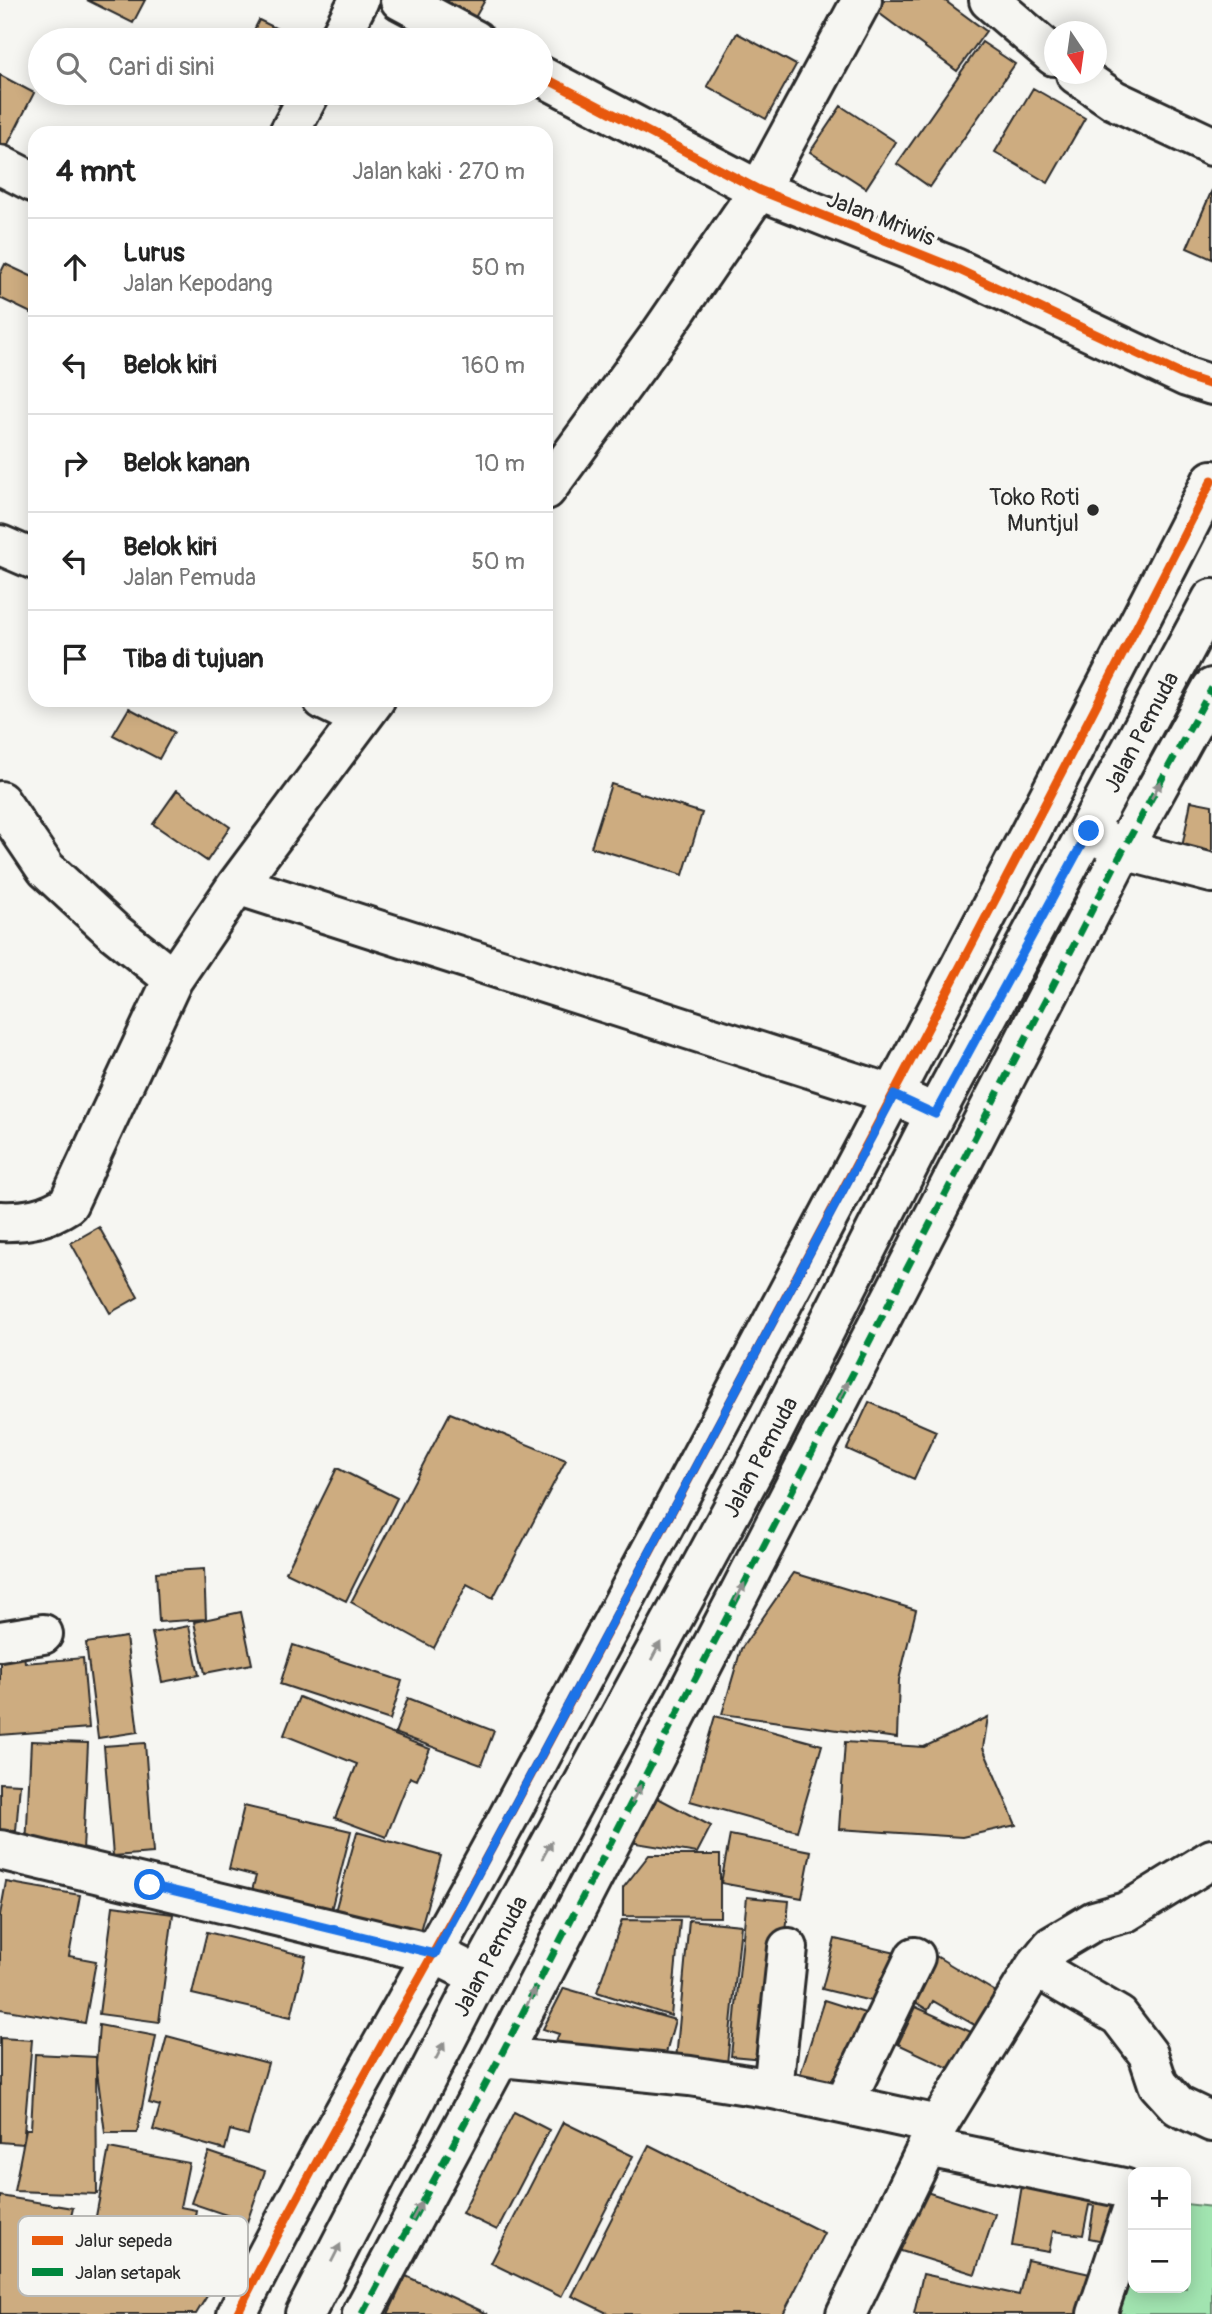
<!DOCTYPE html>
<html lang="id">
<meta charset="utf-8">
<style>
body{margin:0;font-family:Pangolin,sans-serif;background:#f2f2f2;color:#222}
.controls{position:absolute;right:21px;bottom:21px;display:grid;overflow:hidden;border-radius:14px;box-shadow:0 4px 18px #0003}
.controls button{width:63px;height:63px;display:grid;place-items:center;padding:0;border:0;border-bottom:2px solid #e0e0e0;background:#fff;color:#222;font:35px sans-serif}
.compass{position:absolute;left:1044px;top:21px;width:63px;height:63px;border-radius:50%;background:#fff;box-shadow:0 4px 18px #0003;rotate:167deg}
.stop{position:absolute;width:21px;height:21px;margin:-16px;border:5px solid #1a73e8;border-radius:50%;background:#fff}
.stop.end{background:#1a73e8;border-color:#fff;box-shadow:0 2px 7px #0008}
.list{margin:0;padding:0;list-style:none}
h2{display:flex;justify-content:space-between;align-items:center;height:91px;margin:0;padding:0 28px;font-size:30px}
h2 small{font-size:23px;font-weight:400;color:#767676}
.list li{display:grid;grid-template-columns:46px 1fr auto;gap:21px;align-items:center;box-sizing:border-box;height:98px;padding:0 28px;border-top:2px solid #e0e0e0}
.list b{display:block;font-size:26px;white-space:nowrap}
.list p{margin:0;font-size:23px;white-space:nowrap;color:#767676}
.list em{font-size:23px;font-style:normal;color:#767676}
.icon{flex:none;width:38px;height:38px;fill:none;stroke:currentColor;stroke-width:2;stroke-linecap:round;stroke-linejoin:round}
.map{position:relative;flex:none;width:1212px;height:2314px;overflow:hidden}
.search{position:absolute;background:#fff;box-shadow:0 4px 18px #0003;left:28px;top:28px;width:525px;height:77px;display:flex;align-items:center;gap:18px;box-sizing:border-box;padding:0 24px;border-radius:38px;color:#767676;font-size:26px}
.panel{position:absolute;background:#fff;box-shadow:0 4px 18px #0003;left:28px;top:126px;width:525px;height:581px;border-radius:21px}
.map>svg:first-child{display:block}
</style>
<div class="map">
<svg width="1212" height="2314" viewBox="0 0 1212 2314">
<rect width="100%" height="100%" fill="#f6f6f2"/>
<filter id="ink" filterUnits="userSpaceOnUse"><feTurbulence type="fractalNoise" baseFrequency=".0143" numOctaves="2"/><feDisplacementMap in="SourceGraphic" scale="14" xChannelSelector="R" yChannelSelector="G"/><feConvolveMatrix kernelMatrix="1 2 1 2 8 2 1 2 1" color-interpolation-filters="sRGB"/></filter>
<g filter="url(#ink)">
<!-- green -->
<path fill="#a1e4b0" stroke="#66886e" stroke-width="2" d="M1133 2200V2288H1186V2204L1212 2207V2314H1083Z"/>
<!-- building -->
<path fill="#cdac80" stroke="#2b2b2b" stroke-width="2" d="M87 0H145L133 23Z
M429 0H485L472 23Z
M872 0H944L986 31 957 71 868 5Z
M259 20 300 40H249Z
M737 33 796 65 766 119 707 86Z
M982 42 1015 64 930 187 897 164Z
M0 75 34 93 7 146 0 143Z
M1033 88 1085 118 1048 183 995 152Z
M256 93H290L284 106Z
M841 106 896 142 866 188 810 152Z
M1212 190V259L1187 248Z
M5 264 35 278V315L0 298V274Z
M129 708 174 732 159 759 113 735Z
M611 784 702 813 683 875 591 847Z
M177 790 230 827 207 861 153 824Z
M1191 801 1212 805V869L1179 863Z
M99 1227 138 1297 110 1313 71 1243Z
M869 1402 936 1431 914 1479 847 1449Z
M450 1413 566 1460 493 1598 467 1584 434 1648 351 1602Z
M337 1468 397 1498 346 1601 286 1572Z
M204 1569 206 1619 159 1622 156 1572Z
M794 1573 916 1610 899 1680 897 1738 722 1714 741 1649Z
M241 1612 252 1664 205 1673 194 1622Z
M189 1626 199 1675 162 1682 152 1633Z
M126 1637 138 1732 98 1738 86 1643Z
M23 1644 25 1663 83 1658 89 1728 0 1735V1646Z
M293 1645 402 1681 390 1720 280 1684Z
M299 1697 430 1749 417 1780 410 1777 386 1837 335 1818 357 1764 284 1735Z
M408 1698 494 1731 481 1765 395 1733Z
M715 1716 822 1745 797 1831 690 1801Z
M988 1717 983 1748 1016 1825 962 1837 839 1829 845 1742 924 1747Z
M31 1741 88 1743 83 1851 26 1848Z
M145 1743 153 1853 113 1856 104 1746Z
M0 1783 20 1784 16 1831 0 1830Z
M656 1797 711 1826 697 1853 630 1842Z
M244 1806 351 1831 330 1914 251 1894 256 1876 229 1869Z
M357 1832 441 1856 418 1938 334 1915Z
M730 1835 811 1851 802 1898 721 1883Z
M649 1855H720V1917L623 1916V1888Z
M6 1882 80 1895 69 1956 96 1961 85 2023 0 2009V1915Z
M747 1897 789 1901 774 2060 731 2056Z
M113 1906 173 1914 159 2022 99 2014Z
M622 1920 680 1921 671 2016 597 1992Z
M689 1920 741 1925 727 2064 676 2060Z
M207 1932 306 1956 291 2017 192 1994Z
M835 1939 896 1953 883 2004 822 1989Z
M931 1953 996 1992 976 2026 933 2001 928 2010 904 1995Z
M564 1988 675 2020 661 2071 551 2053 559 2034 543 2029Z
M824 2000 871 2015 845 2095 798 2081Z
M916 2007 971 2032 953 2070 898 2044Z
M99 2025 156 2036 137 2133H105L96 2064Z
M167 2036 268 2063 248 2135 230 2130 225 2150 153 2130 160 2106 149 2103Z
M0 2038 32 2040 23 2144 0 2142Z
M35 2054 96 2057 97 2194 14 2191 26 2129H31Z
M514 2112 549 2130 497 2230 462 2213Z
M563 2122 633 2156 561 2297 491 2263Z
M649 2145 824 2233 783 2314H609L572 2296Z
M109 2148 189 2163 180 2207 196 2210 185 2271 89 2253Z
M209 2152 265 2171 247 2222 191 2203Z
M1023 2179 1116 2195 1104 2241 1089 2238 1094 2206 1089 2205 1083 2235 1053 2231 1049 2252 1012 2246Z
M917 2189 995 2214 975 2274 898 2250Z
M0 2196 73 2208 63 2251 218 2278 196 2314H0Z
M1027 2260 1090 2274 1079 2314H914L923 2274 1019 2295Z
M406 2276 488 2314H388Z"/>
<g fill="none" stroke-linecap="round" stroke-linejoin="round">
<!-- street casing -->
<g stroke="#2b2b2b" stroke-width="44">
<path id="street" d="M400 0 475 40
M989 0 1054 56
M338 40 359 0
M1076 74 1114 100 1212 146
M541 76 759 190 955 268 1187 377 1212 385
M289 133 310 93
M0 165 35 183
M546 490 661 333 759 190 862 0
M0 545 35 560
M323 700 360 718
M0 801 46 869 114 932 173 979
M1103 839 1123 850 1212 873
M237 885 894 1095 918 1106
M0 1221C26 1222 47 1218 68 1204L173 979 237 885 375 700
M0 1641 43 1634
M0 1850 435 1954 479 1976
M1035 1967 1119 2016 1148 2054 1158 2084 1178 2106 1212 2122
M500 2057 690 2076 773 2089 938 2125
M773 2089 788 1948
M844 2104 915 1957
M927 2147 1124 2188 1132 2195 1133 2205
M237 2314C324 2140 425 1973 517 1801 752 1362 986 923 1212 480
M362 2314 500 2057 1123 850 1212 688
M846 2314 938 2125 1035 1967 1052 1946 1094 1921 1126 1912 1212 1859
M1097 2314 1133 2207"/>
</g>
<!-- secondary casing -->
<g stroke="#2b2b2b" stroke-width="44">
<path id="secondary" d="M305 2314 479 1976 758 1462 935 1114 1212 599"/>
</g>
<!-- street -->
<use href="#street" stroke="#f6f6f2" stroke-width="38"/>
<!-- secondary -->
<use href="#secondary" stroke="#f6f6f2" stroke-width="38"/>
<!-- quiet -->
<path stroke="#00873e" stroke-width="7" stroke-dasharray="14 7" stroke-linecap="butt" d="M362 2314 500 2057 1123 850 1212 688"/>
<!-- cycleway casing -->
<g stroke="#f6f6f2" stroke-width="13">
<path id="cycleway" d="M541 76 759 190 955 268 1187 377 1212 385
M237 2314C324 2140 425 1973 517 1801 752 1362 986 923 1212 480"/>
</g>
<!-- cycleway -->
<use href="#cycleway" stroke="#e8590c" stroke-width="9"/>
</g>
<!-- one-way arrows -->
<defs><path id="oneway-solid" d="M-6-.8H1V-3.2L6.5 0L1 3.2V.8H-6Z" transform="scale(1.75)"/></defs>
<g fill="#90908e">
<use href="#oneway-solid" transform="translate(1156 790) rotate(-61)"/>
<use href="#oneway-solid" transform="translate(844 1390) rotate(-63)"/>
<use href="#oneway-solid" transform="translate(740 1592) rotate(-63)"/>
<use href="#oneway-solid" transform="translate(656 1651) rotate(-62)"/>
<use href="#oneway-solid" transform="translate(636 1794) rotate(-63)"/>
<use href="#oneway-solid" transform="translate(547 1850) rotate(-61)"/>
<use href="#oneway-solid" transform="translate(531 1997) rotate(-63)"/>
<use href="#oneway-solid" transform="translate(440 2051) rotate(-63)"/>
<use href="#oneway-solid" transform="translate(417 2211) rotate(-62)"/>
<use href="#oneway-solid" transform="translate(336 2253) rotate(-63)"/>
</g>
</g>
<g fill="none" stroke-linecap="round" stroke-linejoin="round" filter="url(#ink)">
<!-- route -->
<path stroke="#1a73e8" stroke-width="9" d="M150 1885 435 1954 894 1095 935 1114 1089 831"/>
</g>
<!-- markers -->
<circle fill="#2b2b2b" stroke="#f6f6f2" stroke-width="2.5" cx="1093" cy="510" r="7"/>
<g text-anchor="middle" stroke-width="7" stroke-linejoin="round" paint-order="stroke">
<!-- street labels -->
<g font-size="23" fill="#2b2b2b" stroke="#f6f6f2">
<text transform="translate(881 218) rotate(21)" y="8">Jalan Mriwis</text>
<text transform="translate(1141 732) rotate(-62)" y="8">Jalan Pemuda</text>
<text transform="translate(760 1457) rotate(-62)" y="8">Jalan Pemuda</text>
<text transform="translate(490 1956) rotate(-62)" y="8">Jalan Pemuda</text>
</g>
<!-- poi labels -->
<g font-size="23" fill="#2b2b2b" stroke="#f6f6f2" text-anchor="end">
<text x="1079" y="505">Toko Roti<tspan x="1079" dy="26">Muntjul</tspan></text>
</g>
</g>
<!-- legend -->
<rect x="18" y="2216" width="230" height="80" rx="10" fill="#f6f6f2" stroke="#b9b9b6" stroke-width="2"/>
<rect x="32" y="2236" width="31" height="9" fill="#e8590c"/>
<rect x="32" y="2268" width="31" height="8" fill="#00873e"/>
<g font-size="19" fill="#2b2b2b">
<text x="75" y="2247">Jalur sepeda</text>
<text x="75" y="2279">Jalan setapak</text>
</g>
</svg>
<div class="controls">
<button>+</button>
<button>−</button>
</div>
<svg class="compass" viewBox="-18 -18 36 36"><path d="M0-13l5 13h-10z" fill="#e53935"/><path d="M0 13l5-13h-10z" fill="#767676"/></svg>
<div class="stop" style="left:150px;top:1885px"></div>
<div class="stop end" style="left:1089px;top:831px"></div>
<div class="search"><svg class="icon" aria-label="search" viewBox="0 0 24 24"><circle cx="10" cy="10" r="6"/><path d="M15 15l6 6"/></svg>Cari di sini</div>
<section class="panel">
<h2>4 mnt<small>Jalan kaki · 270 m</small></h2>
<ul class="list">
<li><svg class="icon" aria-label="ahead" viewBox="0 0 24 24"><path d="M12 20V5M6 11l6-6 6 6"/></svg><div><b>Lurus</b><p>Jalan Kepodang</p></div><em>50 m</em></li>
<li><svg class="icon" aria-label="left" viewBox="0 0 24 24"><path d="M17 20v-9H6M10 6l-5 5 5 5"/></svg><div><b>Belok kiri</b></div><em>160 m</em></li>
<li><svg class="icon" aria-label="right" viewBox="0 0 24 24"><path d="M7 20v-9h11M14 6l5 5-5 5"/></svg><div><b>Belok kanan</b></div><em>10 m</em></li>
<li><svg class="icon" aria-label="left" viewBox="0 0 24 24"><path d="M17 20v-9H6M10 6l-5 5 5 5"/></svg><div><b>Belok kiri</b><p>Jalan Pemuda</p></div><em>50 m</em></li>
<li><svg class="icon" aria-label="arrive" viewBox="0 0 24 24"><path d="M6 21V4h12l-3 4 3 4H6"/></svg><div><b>Tiba di tujuan</b></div></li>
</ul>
</section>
</div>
